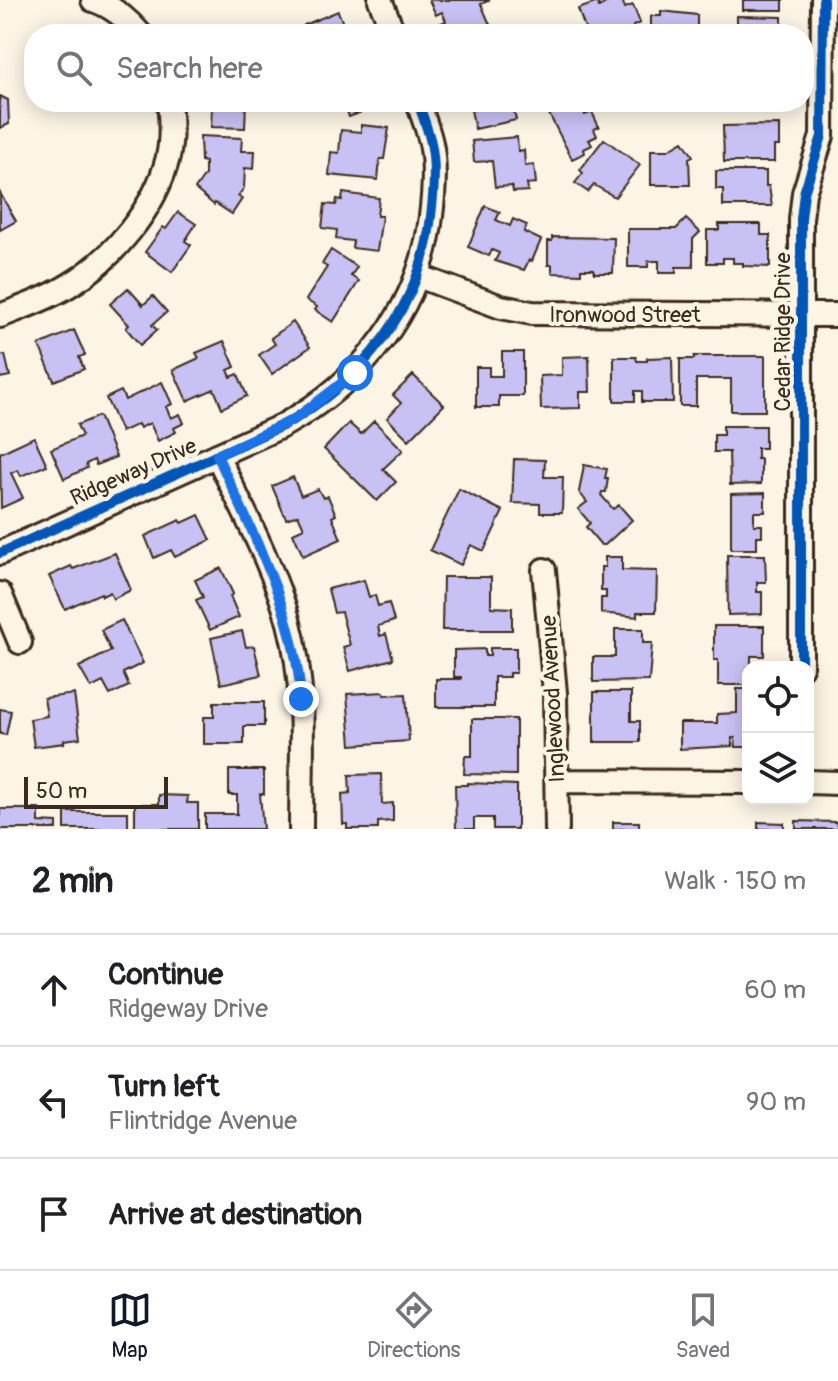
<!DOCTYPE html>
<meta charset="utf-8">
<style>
body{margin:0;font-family:Pangolin,sans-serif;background:#f2f2f2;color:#202124}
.controls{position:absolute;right:24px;bottom:24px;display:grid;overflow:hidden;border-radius:16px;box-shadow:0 4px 20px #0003}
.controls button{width:72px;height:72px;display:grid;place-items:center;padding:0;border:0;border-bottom:2px solid #e0e0e0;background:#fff;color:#202124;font:40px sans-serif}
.scale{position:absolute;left:24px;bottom:20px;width:144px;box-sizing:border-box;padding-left:8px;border:4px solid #3b2a1e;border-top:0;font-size:22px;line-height:28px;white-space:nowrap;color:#3b2a1e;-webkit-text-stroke:6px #fcf5e5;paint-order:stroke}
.stop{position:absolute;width:24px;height:24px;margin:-18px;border:6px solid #1a73e8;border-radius:50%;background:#fff}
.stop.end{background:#1a73e8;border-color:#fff;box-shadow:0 2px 8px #0008}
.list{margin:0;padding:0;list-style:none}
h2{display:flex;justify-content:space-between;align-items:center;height:104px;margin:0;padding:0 32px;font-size:34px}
h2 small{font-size:26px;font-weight:400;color:#757577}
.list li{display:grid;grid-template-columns:52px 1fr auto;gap:24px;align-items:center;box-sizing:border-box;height:112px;padding:0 32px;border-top:2px solid #e0e0e0}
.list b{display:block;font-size:30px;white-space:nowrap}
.list p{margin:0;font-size:26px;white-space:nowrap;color:#757577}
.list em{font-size:26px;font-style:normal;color:#757577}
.icon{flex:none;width:44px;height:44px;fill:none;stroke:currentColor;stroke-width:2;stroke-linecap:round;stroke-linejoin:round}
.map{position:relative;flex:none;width:838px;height:829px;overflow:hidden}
.search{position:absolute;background:#fff;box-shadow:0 4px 20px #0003;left:24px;right:24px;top:24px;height:88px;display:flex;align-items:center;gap:20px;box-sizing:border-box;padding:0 28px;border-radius:32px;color:#757577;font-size:30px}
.sheet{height:440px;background:#fff}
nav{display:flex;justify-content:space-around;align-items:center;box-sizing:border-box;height:112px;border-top:2px solid #e0e0e0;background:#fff;font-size:22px;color:#757577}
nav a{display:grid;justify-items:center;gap:4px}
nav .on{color:#111827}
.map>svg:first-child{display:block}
</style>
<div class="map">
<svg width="838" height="829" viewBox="0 0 838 829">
<rect width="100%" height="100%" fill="#fcf5e5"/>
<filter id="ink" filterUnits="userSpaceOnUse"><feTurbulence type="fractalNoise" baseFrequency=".0125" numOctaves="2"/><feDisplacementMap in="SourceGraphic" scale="16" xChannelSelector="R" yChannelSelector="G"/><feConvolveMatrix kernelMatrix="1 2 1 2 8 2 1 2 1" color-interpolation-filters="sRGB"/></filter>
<g filter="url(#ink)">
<!-- building -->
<path fill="#c8c1f3" stroke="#3b2a1e" stroke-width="2" d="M429 0H490L481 4 491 27 475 34H440L436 25 446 21 442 12 436 15Z
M611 0H622L625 8 633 5 640 23 633 26 636 34H587L578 9 598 2 599 7Z
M743 0H783V10H743Z
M338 11 347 34H292L305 29 304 25Z
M661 11 697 15V34H651V16H661Z
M737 16 782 17V34H737Z
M0 96 8 100 9 124 0 128Z
M221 102H246L245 128 211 127 212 103Z
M344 102H380L381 105 349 117Z
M469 102H512L516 120 475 129 471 110 476 109 474 104 469 105Z
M575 102H580L585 115 592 112 599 127 594 129 597 136 589 140 592 145 584 149 585 153 572 159 549 114Z
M361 125 389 128 384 159H380L378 180 329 175 331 152 339 153 341 130 361 132Z
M779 125V146H774V162H724L723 126Z
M200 136 242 138 241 151H255L254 169 245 168 244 188 238 196 242 199 232 214 215 203 214 205 195 189 205 175V162L201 161Z
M517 137 518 151 524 150 525 166 534 165 536 183 527 184 528 191 513 192 512 186 495 187 492 161 474 162 472 141Z
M604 139 640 165 615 197 594 185 588 192 575 183 583 173 580 170Z
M683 141 693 156 689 158 690 185H651V150H668Z
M716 171H766V186H769L772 206H723V189H716Z
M0 193 16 221 0 230Z
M343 193 379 198 377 216H382L377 251 352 248 353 241 336 239 337 230 322 228 325 204 336 205 337 199 342 200Z
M485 206 500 212 496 220 510 226 513 219 527 225 524 232 541 240 532 261 529 260 524 270 495 261 499 253 492 250 489 256 468 247Z
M178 212 196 224 185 241 191 245 172 272 145 252 163 227 166 229Z
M686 219 700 232 693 239V267H676V273H659V261H648V267H628V229H676Z
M719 224H761V235H770V267L743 266V263H733V258H723V263H707V230H719Z
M552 237 614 238 613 273H594V269H581V274L552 273V265H548V241H552Z
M331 250 357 267 351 276 359 281 333 322 315 310 317 307 306 300 327 267 322 264Z
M128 288 143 305 153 296 167 312 152 325 157 330 140 345 126 328 129 325 110 304Z
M293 322 310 347 272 374 259 355 275 344 271 338Z
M74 330 85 355 79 357 84 369 54 381 39 345Z
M224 341 235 367 228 370 231 377 238 374 247 396 222 408 214 389 187 401 173 370 199 358 196 353Z
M502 352H523V396H499V407H476V367H489V376H502Z
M5 355 10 376 0 378V356Z
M589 356 590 392H580V408L541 409 540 376 562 375V357Z
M694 356H765V411H731V379H696V406H680V359H694Z
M614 357H636L637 361H647V358L672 357 673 402H642V391H635V401H614Z
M413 375 444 405 409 440 387 418 401 403 393 395Z
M162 382 172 404 166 407 171 418 180 414 184 423 174 428 176 432 158 441 150 423 140 428 138 424 121 432 106 398 121 391 125 400Z
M99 416 116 457 96 465 94 460 86 464 87 468 64 479 51 449 82 436 77 425Z
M374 421 403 450 383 469 396 482 377 501 324 449 349 423 361 434Z
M723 426H765V448H757V459H761V484L730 485 729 452H714V435H723Z
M34 437 47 465 21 476 18 470 11 473 23 498 1 508 0 453Z
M514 459 545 460 544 477H563L562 513H540V504L512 503Z
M584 465 607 469 605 478H608L606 492H602L601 495 613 509 619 505 632 520 605 545H601L586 527 590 523 578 509 587 502 579 492Z
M293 477 301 496 318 489 323 498 328 496 336 515 332 517 341 539 303 556 293 533 304 528 298 515 286 519 272 486Z
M459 489 503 511 484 551 471 545 461 565 430 550Z
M765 493V512H754V525H762V536H757V549H731V494Z
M199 515 211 540 175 557 171 550 154 558 145 536 180 520 182 523Z
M115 553 131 590 113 599 110 592 102 596 101 593 65 609 49 576 71 566 73 569Z
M727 555H765L766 582H757V592H762V614L728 615Z
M605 557H622V570L657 571 656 612H637V617L601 613V598H606V591H601V567H605Z
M221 568 233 594 230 596 239 617 210 630 196 600 203 597 195 580Z
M443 577H491V607L512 608V630H442Z
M364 580 369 597 375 595 378 606 389 603 394 621 378 626 380 636 386 634 393 659 350 671 343 647 350 645 341 612 334 613 328 589Z
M122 620 143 663 123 673 129 686 110 695 103 682 91 688 79 667 111 651 101 630Z
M714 626H764V656H751V667H748V685H718V660H714Z
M615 629H643V643H652L649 681 593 682V657H615Z
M242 631 246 647 254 646 261 675 221 684 211 638Z
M490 648H516V673H509V677H494V707H436V679H461V677H454V650L485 649V656H490Z
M737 689H748V747H736L735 738H732V746L680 749V723H717V714L737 713Z
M384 692V695L406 694 409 741 351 745 347 694Z
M594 692H631V721H640V742H594Z
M74 694 80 738 64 740V743L34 747 30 719 47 716 44 698Z
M214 702H264V726H244V744H204V717H214Z
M0 709 11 711 6 735 0 734Z
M472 719H516V775L464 774 465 756H472Z
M229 770H264V794H260L263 829H205V814H237V795H229Z
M381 774 382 804 393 803V821L378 822V829H347V824H343L342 794 350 793 349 775Z
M468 783 517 785V829H493V818H474V829H456L455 785H468Z
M159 795 188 796 187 803H198V829H135V804H159Z
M0 809H39V822L57 823V829H0Z
M65 812H128V829H65Z
M796 821 836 822 838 829H796Z
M613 822H639V829H613Z
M758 822 784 823V829H758Z"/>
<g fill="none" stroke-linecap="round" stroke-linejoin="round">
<!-- street casing -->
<g stroke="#3b2a1e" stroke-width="28">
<path id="street" d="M93 0C112 6 127 19 140 34
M380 0 394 34
M418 276 501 307 532 313 838 315
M0 316C23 307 47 299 68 286 112 260 156 208 168 157 172 139 171 120 169 102
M217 455C242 509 273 565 289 623 307 690 301 760 301 829
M0 553 282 426C362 382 421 308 431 216 434 192 436 166 431 143 428 129 422 115 418 102
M544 570 555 693 557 829
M0 594 20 642
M801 667V219L804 193 822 136 823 0
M557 781 748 782
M808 782 838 783"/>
</g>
<!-- street -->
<use href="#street" stroke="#fcf5e5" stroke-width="22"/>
<!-- cycleway casing -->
<g stroke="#fcf5e5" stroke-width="15">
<path id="cycleway" d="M0 553 282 426C362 382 421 308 431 216 434 192 436 166 431 143 428 129 422 115 418 102
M801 667V219L804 193 822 136 823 0"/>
</g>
<!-- cycleway -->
<use href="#cycleway" stroke="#0057b8" stroke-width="10"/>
</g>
</g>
<g fill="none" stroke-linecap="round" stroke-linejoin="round" filter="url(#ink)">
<!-- route -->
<path stroke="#1a73e8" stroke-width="10" d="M301 699C295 611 253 534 217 455L295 419 355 373"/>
</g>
<g text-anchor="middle" stroke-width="8" stroke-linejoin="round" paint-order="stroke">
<!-- street labels -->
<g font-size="22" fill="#3b2a1e" stroke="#fcf5e5">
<text x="625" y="322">Ironwood Street</text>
<text transform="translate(782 332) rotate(-90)" y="8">Cedar Ridge Drive</text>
<text transform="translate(133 471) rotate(-24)" y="8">Ridgeway Drive</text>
<text transform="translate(552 699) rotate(-93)" y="8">Inglewood Avenue</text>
</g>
</g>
</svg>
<div class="controls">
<button><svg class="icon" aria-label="locate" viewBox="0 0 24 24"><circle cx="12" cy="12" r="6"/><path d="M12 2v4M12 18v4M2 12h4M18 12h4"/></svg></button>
<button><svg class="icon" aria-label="layers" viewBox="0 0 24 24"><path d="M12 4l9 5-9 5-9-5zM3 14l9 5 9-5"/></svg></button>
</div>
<div class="scale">50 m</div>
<div class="stop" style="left:355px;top:373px"></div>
<div class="stop end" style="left:301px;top:699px"></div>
<div class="search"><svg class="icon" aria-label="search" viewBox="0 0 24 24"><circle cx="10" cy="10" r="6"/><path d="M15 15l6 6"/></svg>Search here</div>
</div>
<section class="sheet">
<h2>2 min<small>Walk · 150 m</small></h2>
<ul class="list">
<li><svg class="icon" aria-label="ahead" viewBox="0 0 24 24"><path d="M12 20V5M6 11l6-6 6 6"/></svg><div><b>Continue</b><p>Ridgeway Drive</p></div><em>60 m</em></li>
<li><svg class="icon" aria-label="left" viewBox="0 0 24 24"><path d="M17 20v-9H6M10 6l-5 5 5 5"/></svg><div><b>Turn left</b><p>Flintridge Avenue</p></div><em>90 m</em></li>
<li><svg class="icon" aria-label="arrive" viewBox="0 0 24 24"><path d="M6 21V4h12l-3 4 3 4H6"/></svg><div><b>Arrive at destination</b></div></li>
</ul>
</section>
<nav>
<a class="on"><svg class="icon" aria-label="map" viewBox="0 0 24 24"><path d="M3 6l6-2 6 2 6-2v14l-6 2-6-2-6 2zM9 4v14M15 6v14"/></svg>Map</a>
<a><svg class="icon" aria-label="directions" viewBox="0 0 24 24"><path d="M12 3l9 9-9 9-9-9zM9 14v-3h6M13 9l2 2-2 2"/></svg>Directions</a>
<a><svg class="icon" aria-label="saved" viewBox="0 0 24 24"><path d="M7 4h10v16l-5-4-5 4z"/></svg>Saved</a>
</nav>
